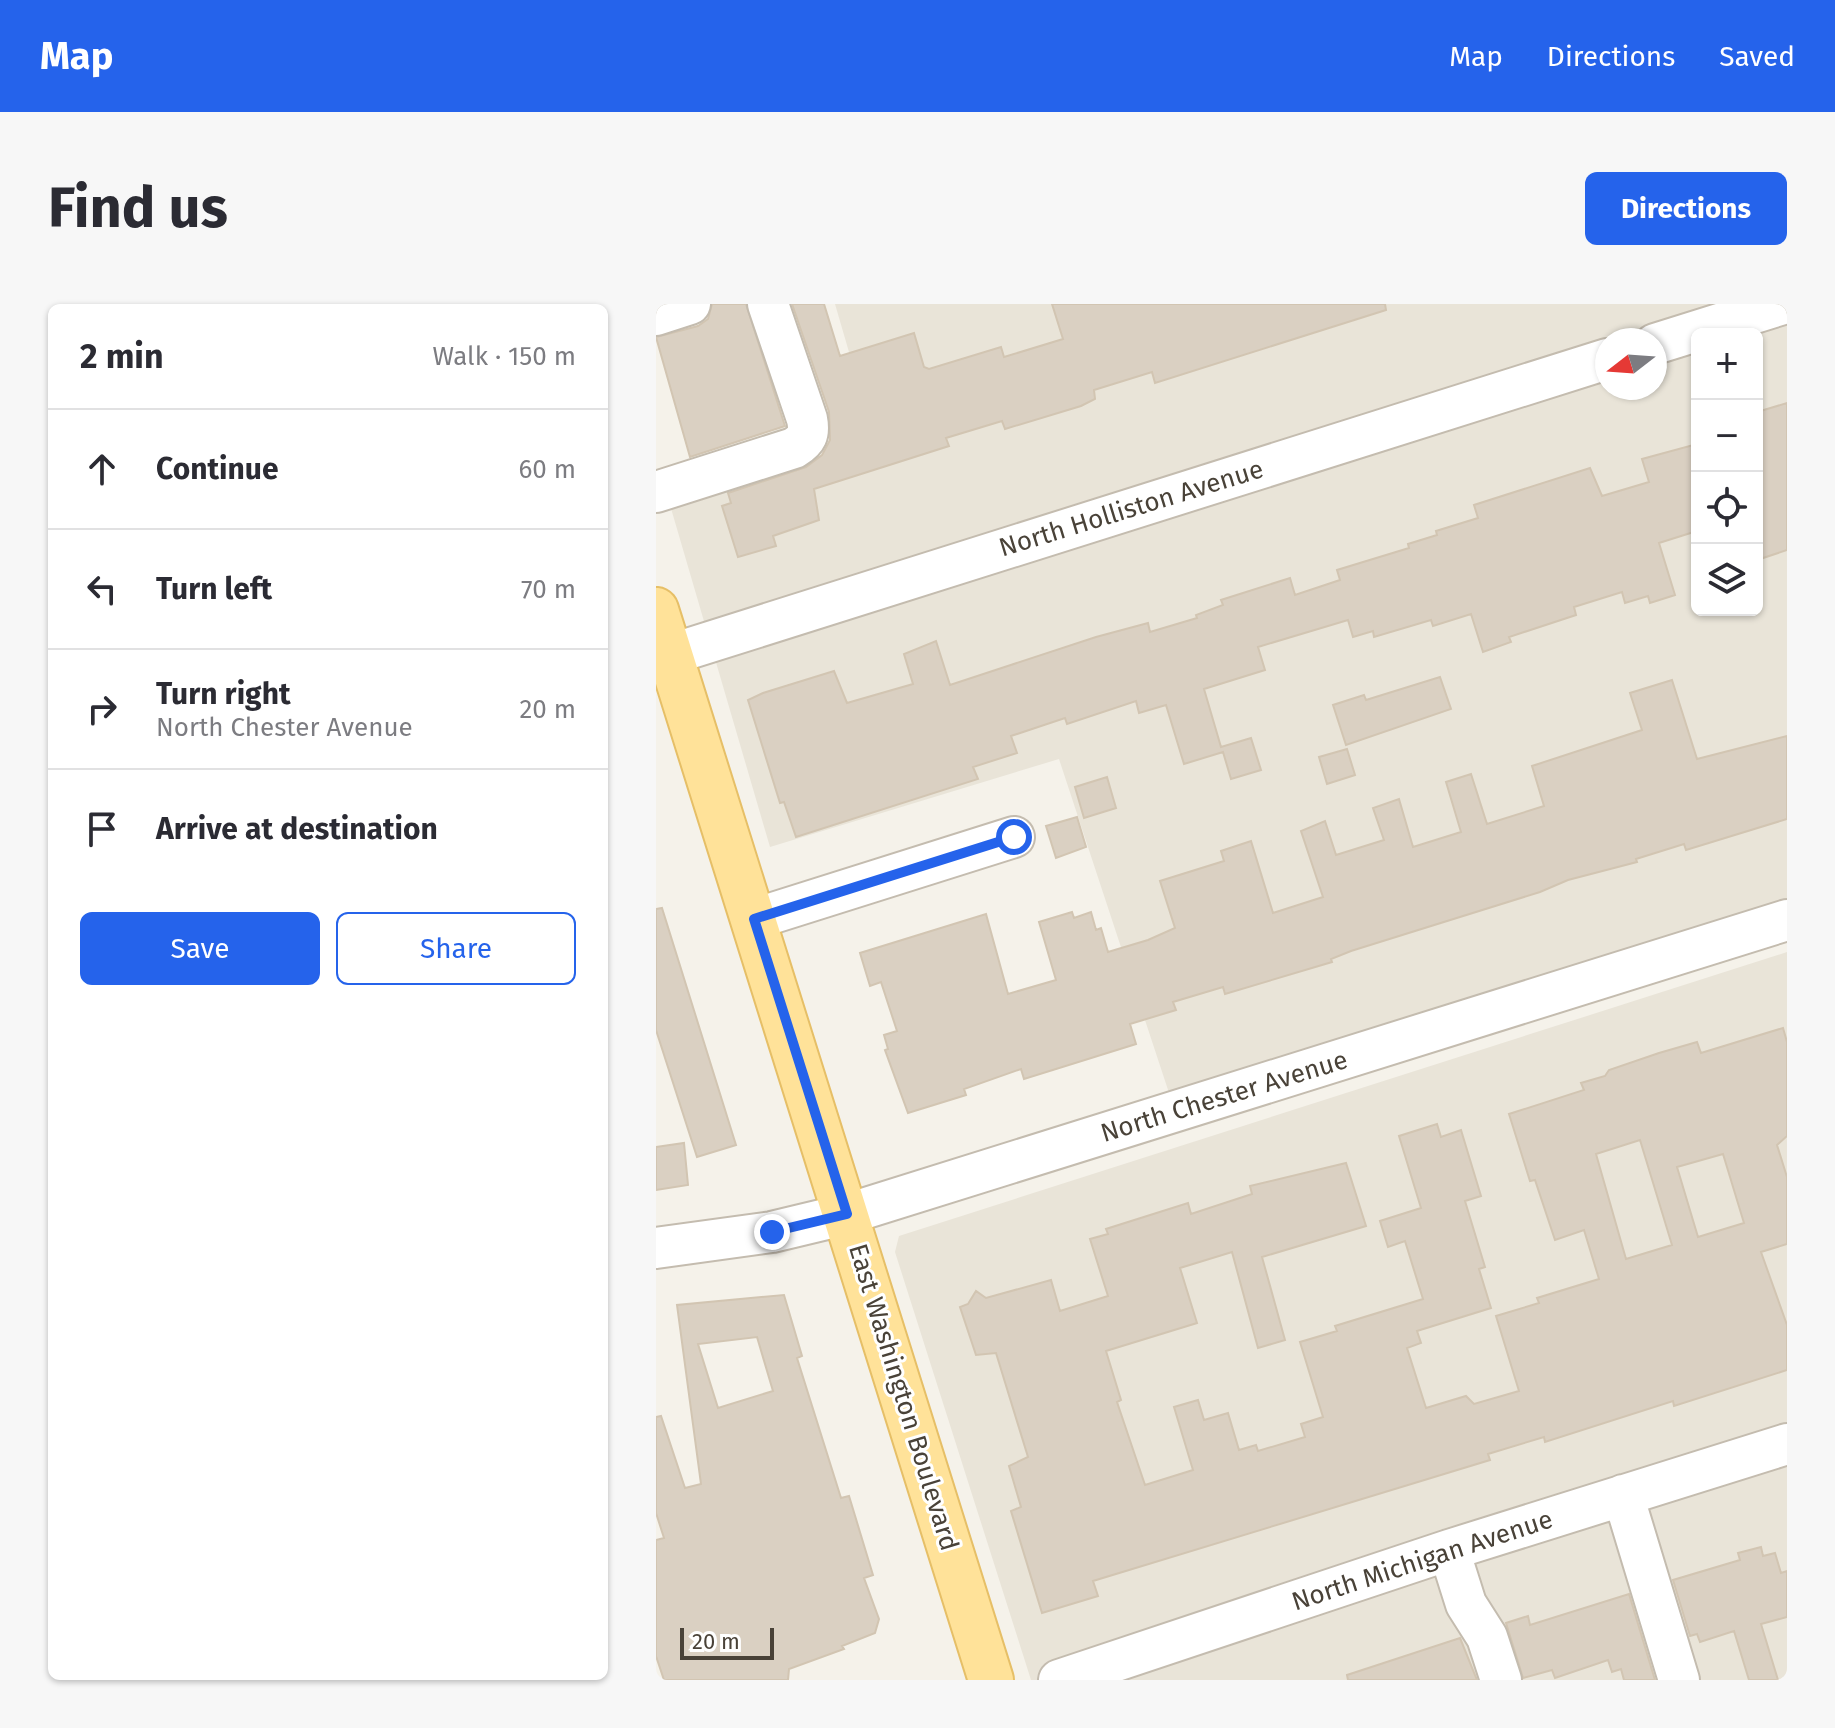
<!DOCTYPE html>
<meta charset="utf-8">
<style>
body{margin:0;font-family:"Fira Sans",sans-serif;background:#f7f7f7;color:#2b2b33}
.controls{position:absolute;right:24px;top:24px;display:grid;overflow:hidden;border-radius:12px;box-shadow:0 2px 6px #0004}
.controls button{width:72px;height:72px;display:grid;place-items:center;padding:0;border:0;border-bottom:2px solid #e1e1e2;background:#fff;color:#2b2b33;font:40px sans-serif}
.compass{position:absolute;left:939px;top:24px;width:72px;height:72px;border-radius:50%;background:#fff;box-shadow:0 2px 6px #0004;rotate:253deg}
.scale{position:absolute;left:24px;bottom:20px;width:94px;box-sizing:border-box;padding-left:8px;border:4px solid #494238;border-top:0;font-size:22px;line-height:28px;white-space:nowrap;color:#494238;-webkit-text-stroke:6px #fff;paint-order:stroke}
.stop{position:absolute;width:24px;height:24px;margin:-18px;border:6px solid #2563eb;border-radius:50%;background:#fff}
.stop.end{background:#2563eb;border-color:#fff;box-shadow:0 2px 8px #0008}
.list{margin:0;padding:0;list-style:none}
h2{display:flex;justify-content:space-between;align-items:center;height:104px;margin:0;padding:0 32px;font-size:34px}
h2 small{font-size:26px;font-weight:400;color:#7c7c81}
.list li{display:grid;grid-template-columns:52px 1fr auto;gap:24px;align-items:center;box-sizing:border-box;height:120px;padding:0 32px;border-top:2px solid #e1e1e2}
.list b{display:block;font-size:30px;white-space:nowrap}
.list p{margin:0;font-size:26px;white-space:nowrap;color:#7c7c81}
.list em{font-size:26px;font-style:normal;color:#7c7c81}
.actions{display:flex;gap:16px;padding:24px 32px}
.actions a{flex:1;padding:18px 0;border:2px solid #2563eb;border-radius:12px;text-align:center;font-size:28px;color:#2563eb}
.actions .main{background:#2563eb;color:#fff}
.icon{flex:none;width:44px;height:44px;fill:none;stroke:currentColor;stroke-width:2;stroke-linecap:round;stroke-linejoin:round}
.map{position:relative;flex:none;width:1131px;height:1376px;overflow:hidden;border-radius:12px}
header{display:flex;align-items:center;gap:48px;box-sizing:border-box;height:112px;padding:0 40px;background:#2563eb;color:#fff}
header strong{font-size:38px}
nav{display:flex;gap:44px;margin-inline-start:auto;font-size:28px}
.intro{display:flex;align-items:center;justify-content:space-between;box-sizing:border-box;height:192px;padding:0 48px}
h1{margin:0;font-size:56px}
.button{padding:20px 36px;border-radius:12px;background:#2563eb;color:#fff;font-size:28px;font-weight:700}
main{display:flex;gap:48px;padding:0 48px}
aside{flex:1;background:#fff;border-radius:12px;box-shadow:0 2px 6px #0004}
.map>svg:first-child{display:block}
</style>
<header>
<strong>Map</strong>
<nav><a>Map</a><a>Directions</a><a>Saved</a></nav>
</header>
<div class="intro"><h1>Find us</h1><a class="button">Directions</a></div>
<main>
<aside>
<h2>2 min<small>Walk · 150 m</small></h2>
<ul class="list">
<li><svg class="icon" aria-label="ahead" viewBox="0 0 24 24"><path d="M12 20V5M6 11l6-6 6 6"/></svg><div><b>Continue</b></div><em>60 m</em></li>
<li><svg class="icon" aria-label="left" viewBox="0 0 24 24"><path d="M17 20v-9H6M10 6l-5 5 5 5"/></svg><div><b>Turn left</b></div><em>70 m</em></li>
<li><svg class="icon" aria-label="right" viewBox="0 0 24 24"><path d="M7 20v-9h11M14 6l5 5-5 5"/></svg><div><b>Turn right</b><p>North Chester Avenue</p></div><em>20 m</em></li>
<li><svg class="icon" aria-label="arrive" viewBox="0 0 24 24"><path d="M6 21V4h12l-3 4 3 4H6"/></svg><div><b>Arrive at destination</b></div></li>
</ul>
<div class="actions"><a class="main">Save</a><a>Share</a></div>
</aside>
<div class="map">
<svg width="1131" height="1376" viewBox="0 0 1131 1376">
<rect width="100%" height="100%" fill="#f5f2ea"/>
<!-- residential -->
<path fill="#e9e4d8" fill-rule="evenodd" d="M179 0H1131V601L515 795 403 455 114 543 14 201 218 134ZM1041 30H1101V306H1041ZM951 36H999V84H951Z
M1131 648V1376H375L239 948 243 932Z"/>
<!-- building -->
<path fill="#dad0c2" stroke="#d2c5b2" stroke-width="2" fill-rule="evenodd" d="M56 0H90L129 122 34 153 0 33 42 22 52 15Z
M136 0H168L184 52 258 29 268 63 273 65 345 43 348 53 407 35 396 0H729L730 6 499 79 496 68 438 86 439 95 425 102 349 125 346 117 290 134 293 142 158 185 163 216 117 232 120 242 82 253 66 202 75 199 72 189 150 163 166 151 174 136 173 108Z
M1131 99V246L1101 256V108Z
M1041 140V227L1003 239 1019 291 994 299 992 292 969 299 966 288 918 303 920 311 853 333 855 338 827 348 815 310 777 322 775 316 718 333 717 327 697 333 692 316 602 343 609 366 548 385 565 443 595 434 605 466 575 475 567 448 528 460 510 401 483 409 480 397 411 420 409 414 355 432 361 449 317 463 322 475 140 533 128 498 124 499 92 396 107 389 178 367 191 399 257 380 248 350 280 337 294 381 440 333 492 319 494 328 541 314 540 311 567 301 565 296 634 274 639 291 684 276 681 266 753 244 752 240 781 231 780 227 822 214 818 201 934 164 946 192 993 178 986 155Z
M784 373 795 405 690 441 677 401 708 391 710 396Z
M1016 376 1041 455 1131 432V515L1030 546 1028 540 980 555 981 558 912 576 884 588 695 647 675 655 676 658 569 690 567 683 517 698 520 706 474 720 480 740 368 775 365 765 308 785 310 791 252 809 229 746 232 745 228 731 241 727 225 678 214 682 204 649 330 610 352 690 400 676 383 618 416 608 418 614 435 608 440 626 445 624 452 648 492 636 519 624 504 577 568 557 565 547 595 537 617 609 667 593 645 527 669 517 680 551 728 536 717 504 743 495 757 543 805 528 790 478 815 470 831 520 888 502 876 462 986 426 974 389Z
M691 445 699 471 671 480 663 453Z
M451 473 460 504 428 514 419 483Z
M421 513 430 543 400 554 390 522Z
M6 604 80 841 41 853 0 726V605Z
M1127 724 1131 738V832L1121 841 1131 873V940L1105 948 1131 1021V1066L1018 1102 1017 1097 889 1138 888 1133 832 1150 834 1156 437 1277 442 1292 386 1309 355 1207 365 1203 353 1162 372 1153 340 1049 320 1051 304 1003 312 1000 320 987 330 994 395 976 404 1007 452 992 434 935 452 930 450 925 532 899 535 910 596 890 594 882 690 859 710 922 606 953 629 1036 602 1044 576 948 524 964 541 1019 450 1047 465 1096 461 1098 489 1181 537 1166 518 1103 542 1096 548 1116 572 1109 583 1146 600 1141 602 1147 649 1133 645 1120 667 1113 644 1038 681 1027 679 1022 767 995 749 937 732 943 724 917 765 904 743 832 781 820 785 833 805 826 825 892 809 897 829 963 823 965 835 1004 761 1027 765 1039 751 1044 770 1104 810 1092 818 1100 863 1087 840 1012 883 999 881 994 943 975 928 926 899 936 879 876 874 877 853 810 928 786 925 779 949 772 953 766 1003 749 1041 738 1045 749ZM984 836 1016 941 970 955 940 850ZM1067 850 1088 919 1042 933 1021 863Z
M28 839 32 881 0 886V843Z
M128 991 146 1052 141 1054 185 1194 193 1192 217 1271 208 1274 223 1315 219 1329 186 1342 188 1345 133 1365 132 1376H8L0 1352V1236L8 1234 0 1209V1113L5 1112 29 1184 45 1180 21 1001ZM101 1033 117 1087 62 1104 42 1040Z
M1105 1243 1107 1252 1119 1249 1125 1269 1131 1267V1313L1105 1320 1122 1376H1093L1078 1327 1044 1338 1041 1330 1034 1332 1017 1276 1084 1256 1082 1249Z
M973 1290 999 1376H968L965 1365 956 1368 952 1356 899 1374 896 1366 867 1374 850 1319 872 1312 874 1321Z
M804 1334 821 1376H692L691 1371Z"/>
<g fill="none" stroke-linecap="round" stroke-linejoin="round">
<!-- minor casing -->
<g stroke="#c4bcaf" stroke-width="44">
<path id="minor" d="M0 11 34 0
M999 40 1127 0
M0 188 138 144C151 136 154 130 151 115L112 0
M0 355 951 55
M98 615 358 533
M0 944 116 928 191 910 1131 616
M967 1191 1023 1376
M793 1246 810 1300 831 1333 845 1376
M403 1376 793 1246 1131 1140"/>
</g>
<!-- major casing -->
<g stroke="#e6bf67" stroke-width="48">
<path id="major" d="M0 306 335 1376"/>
</g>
<!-- minor -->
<use href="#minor" stroke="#fff" stroke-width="40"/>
<!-- major -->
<use href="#major" stroke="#ffe299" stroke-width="44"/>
</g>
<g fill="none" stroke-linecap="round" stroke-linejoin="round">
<!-- route -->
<path stroke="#2563eb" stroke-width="10" d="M116 928 191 910 98 615 358 533"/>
</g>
<g text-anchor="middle" stroke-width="6" stroke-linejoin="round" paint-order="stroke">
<!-- street labels -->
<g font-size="26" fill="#494238" stroke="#fff">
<text transform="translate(475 204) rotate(-17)" y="9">North Holliston Avenue</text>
<text transform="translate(568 792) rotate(-17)" y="9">North Chester Avenue</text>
<text transform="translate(248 1093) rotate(73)" y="9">East Washington Boulevard</text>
<text transform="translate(766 1256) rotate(-18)" y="9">North Michigan Avenue</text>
</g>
</g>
</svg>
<div class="controls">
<button>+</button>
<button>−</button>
<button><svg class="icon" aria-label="locate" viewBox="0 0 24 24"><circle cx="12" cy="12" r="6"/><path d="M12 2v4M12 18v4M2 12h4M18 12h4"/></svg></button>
<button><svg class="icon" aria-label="layers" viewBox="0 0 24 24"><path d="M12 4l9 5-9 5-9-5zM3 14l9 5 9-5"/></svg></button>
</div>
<svg class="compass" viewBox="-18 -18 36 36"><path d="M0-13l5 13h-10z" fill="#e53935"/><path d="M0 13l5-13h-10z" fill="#7c7c81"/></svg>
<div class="scale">20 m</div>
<div class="stop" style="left:358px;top:533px"></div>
<div class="stop end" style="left:116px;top:928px"></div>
</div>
</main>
